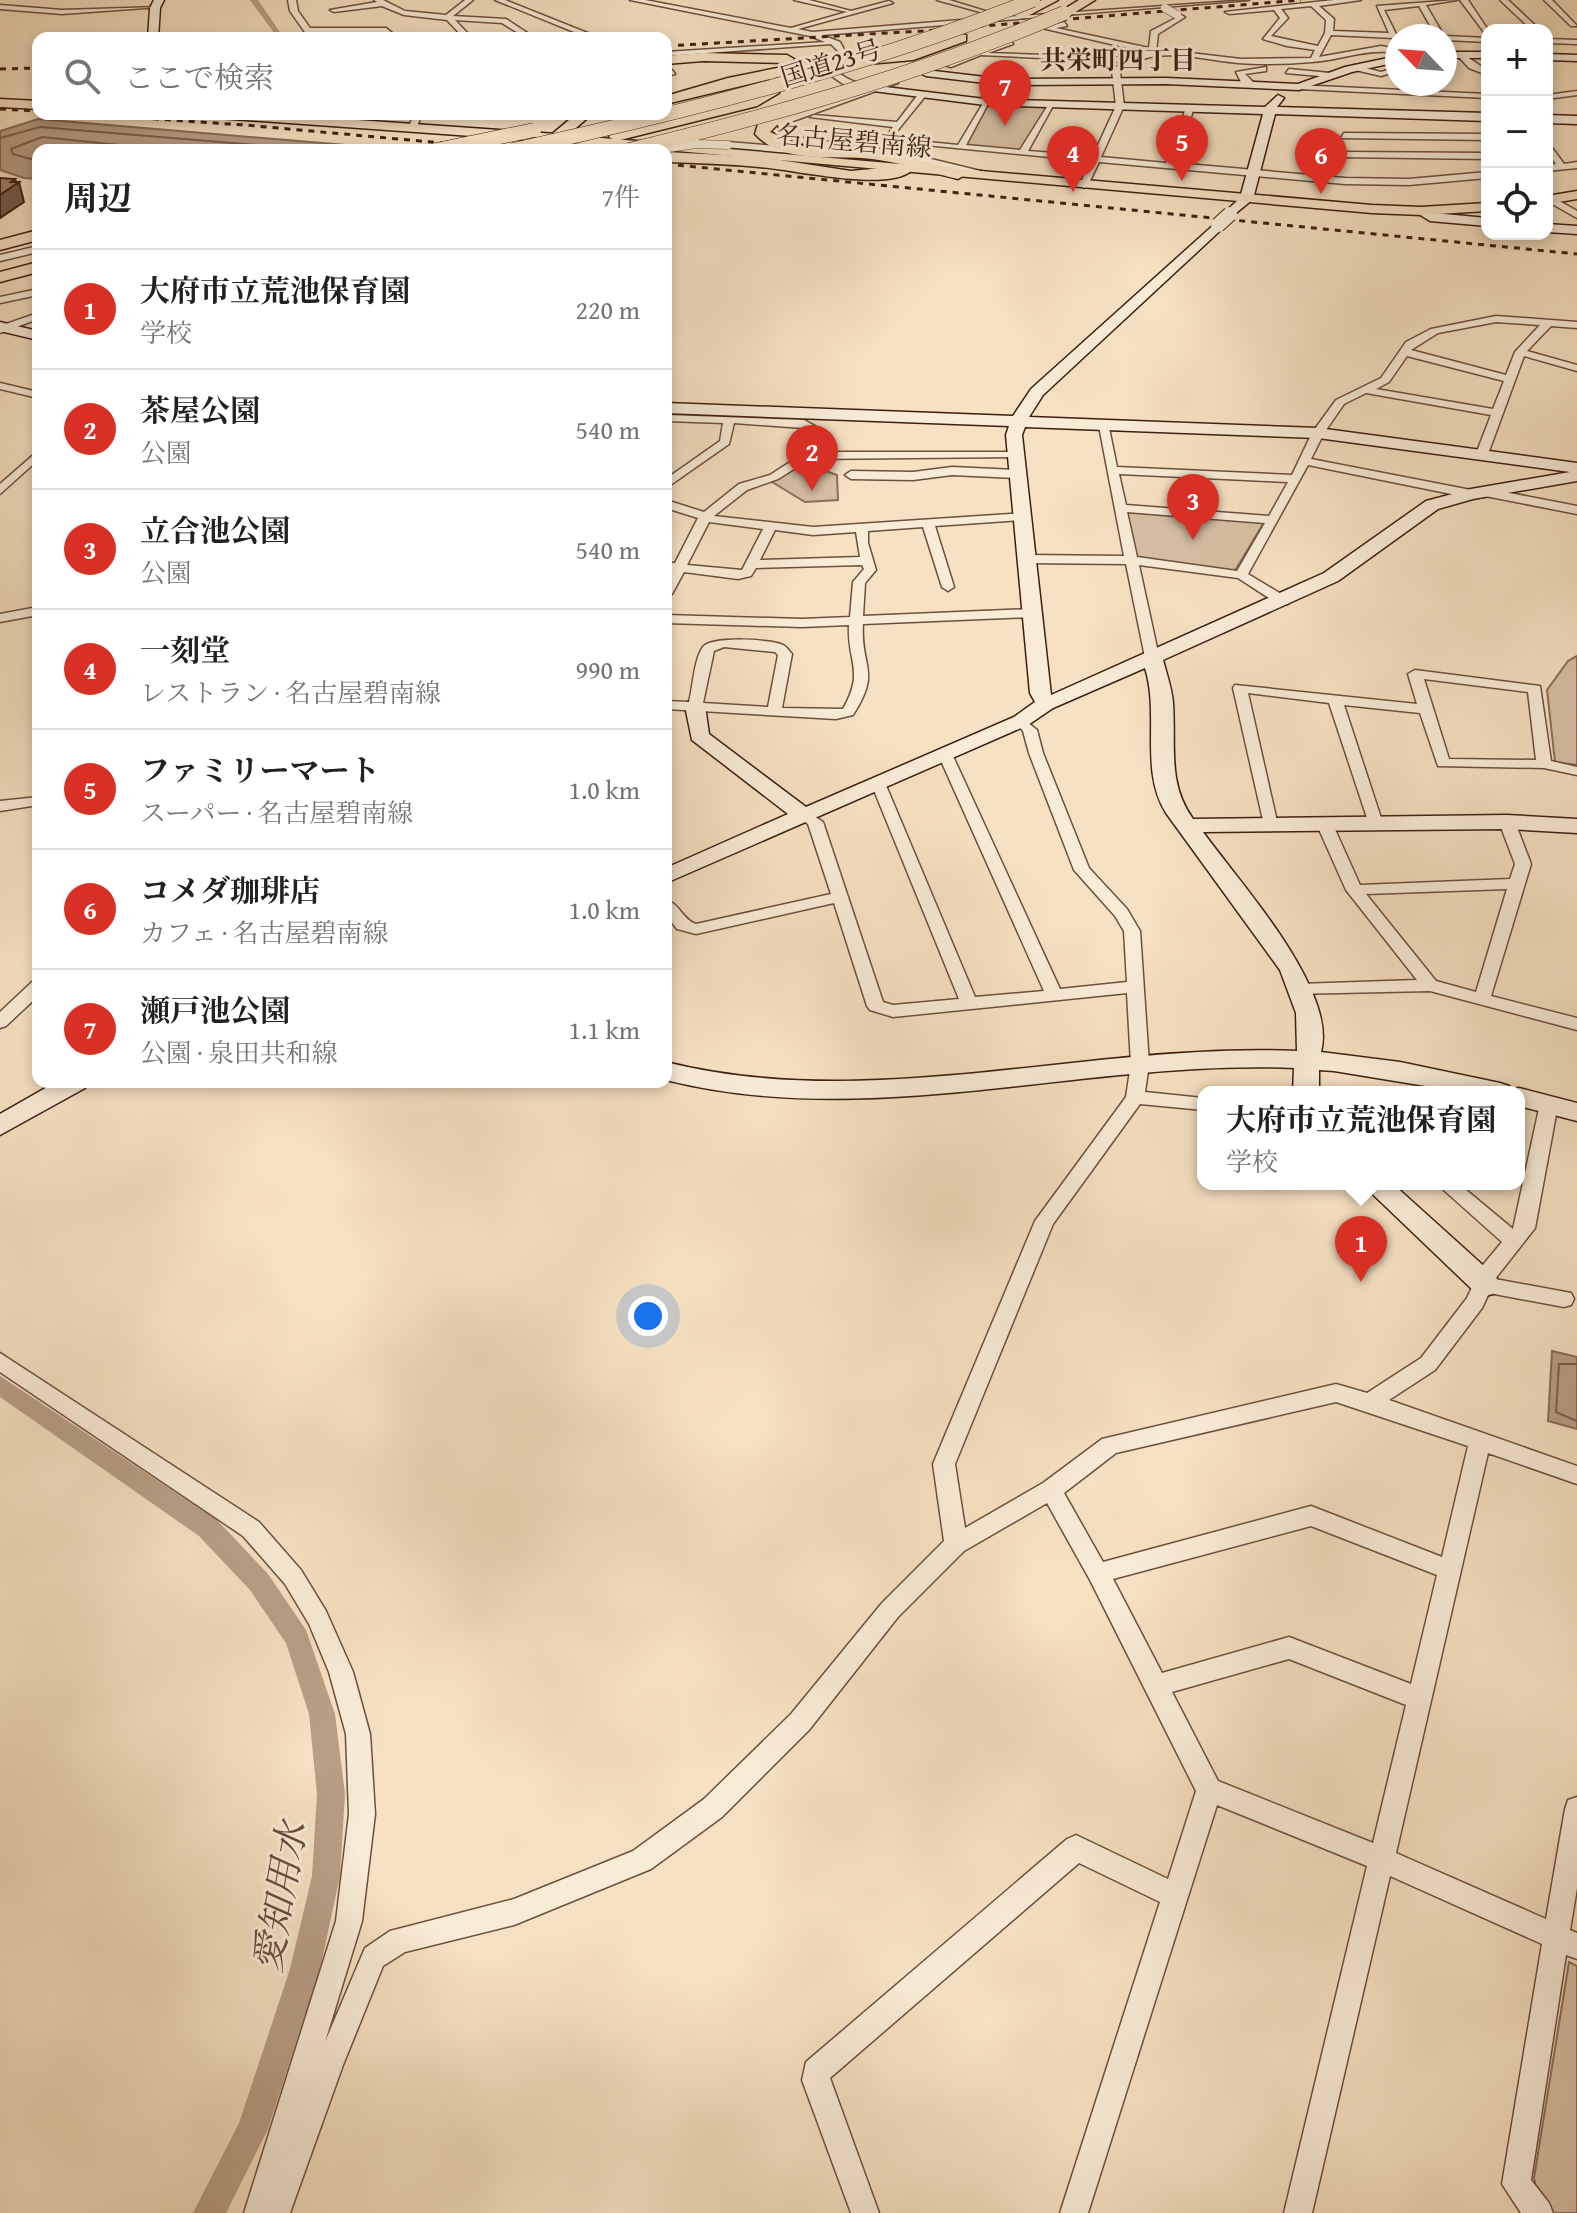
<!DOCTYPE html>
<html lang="ja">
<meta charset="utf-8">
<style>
body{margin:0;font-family:"Gentium Book Plus","Noto Serif JP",serif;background:#f6f6f6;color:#202124}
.controls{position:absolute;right:24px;top:24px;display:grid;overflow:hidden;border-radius:16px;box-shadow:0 4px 12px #0003}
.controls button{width:72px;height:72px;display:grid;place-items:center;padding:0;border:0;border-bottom:2px solid #e0e0e0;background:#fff;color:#202124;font:40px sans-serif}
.compass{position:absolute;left:1385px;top:24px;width:72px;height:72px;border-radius:50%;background:#fff;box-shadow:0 4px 12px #0003;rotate:295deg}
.you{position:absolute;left:648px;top:1316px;width:28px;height:28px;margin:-20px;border:6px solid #fff;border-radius:50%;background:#1a73e8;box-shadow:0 0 0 12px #1a73e833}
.badge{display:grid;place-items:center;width:52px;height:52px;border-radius:50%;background:#d93025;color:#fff;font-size:26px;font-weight:700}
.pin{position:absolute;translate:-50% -66px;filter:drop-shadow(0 2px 4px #0008)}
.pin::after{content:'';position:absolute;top:42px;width:28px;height:24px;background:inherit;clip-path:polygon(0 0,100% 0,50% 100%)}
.popup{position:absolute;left:1197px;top:1086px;width:328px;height:104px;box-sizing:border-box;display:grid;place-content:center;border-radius:16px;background:#fff;filter:drop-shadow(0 2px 6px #0005);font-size:26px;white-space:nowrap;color:#757577}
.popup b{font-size:30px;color:#202124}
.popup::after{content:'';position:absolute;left:50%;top:100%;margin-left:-16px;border:16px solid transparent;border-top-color:#fff}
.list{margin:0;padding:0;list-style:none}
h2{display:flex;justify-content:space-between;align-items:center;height:104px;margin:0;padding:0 32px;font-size:34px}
h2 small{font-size:26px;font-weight:400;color:#757577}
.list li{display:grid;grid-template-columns:52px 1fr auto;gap:24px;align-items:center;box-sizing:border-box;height:120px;padding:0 32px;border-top:2px solid #e0e0e0}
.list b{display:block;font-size:30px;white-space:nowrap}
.list p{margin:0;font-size:26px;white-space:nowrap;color:#757577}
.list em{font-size:26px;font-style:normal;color:#757577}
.icon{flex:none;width:44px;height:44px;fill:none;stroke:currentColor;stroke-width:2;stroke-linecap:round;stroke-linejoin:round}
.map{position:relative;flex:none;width:1577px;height:2213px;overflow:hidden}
.search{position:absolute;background:#fff;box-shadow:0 4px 12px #0003;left:32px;top:32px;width:640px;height:88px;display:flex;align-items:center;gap:20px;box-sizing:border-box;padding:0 28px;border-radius:16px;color:#757577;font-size:30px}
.panel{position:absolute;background:#fff;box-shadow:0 4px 12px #0003;left:32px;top:144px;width:640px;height:944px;border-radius:16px}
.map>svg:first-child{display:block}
</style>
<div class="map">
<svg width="1577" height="2213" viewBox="0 0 1577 2213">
<rect width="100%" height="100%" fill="#f6e1c2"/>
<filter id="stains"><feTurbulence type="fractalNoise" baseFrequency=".0025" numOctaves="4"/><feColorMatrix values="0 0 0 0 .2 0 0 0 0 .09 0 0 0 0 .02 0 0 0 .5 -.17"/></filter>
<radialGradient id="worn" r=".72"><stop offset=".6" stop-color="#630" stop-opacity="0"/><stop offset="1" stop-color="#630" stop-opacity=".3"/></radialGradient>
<!-- green -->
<path fill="#d7c0a4" stroke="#8b6f5a" stroke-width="2" d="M985 102 1050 104 1023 152 960 148Z
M800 462 837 475 838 500 805 502 772 482Z
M1131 512 1259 521 1263 524 1236 569 1230 572 1142 559 1136 556 1126 514Z
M1577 656V765L1555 762 1547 690 1568 661Z
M1569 1962 1577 1966V2213H1551L1538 2197 1534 2178Z"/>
<!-- water -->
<path fill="#b89f86" stroke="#886b57" stroke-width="2" d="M38 119 346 145 358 149 38 150V179L24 178 0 170V131Z
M1552 1351 1577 1357V1429L1548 1421Z"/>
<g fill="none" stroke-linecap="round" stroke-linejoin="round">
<!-- shore -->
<path stroke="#7c5e4c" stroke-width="2" d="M0 138 40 127 316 150
M38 161 13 154 11 149 42 137 158 149 204 150
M1577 1364H1559L1556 1412 1577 1421"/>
<!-- canal -->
<path fill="#b89f86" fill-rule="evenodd" d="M250 0H258L284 38H278Z
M0 1376 217 1520 268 1574 306 1630 335 1714 345 1794 340 1876 320 1969 268 2129 226 2213H193L239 2123 290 1969 312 1876 317 1794 309 1714 286 1643 250 1590 199 1536 0 1397Z"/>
<!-- street casing -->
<g stroke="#6d4f3d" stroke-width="3">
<path id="street" d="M288 0H296L298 11 310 28H386L398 38H390L384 32H313L317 38H309L290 11Z
M374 0H383L405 11 446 15 465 0H473L453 16 506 19 535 38H526L502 23 455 20 472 38H464L447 20 404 15 382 6 334 12 330 10 377 2Z
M495 0H505L600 38H589Z
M630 0H645L791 28 847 12 794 0H809L851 11 889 1 893 3 798 29 812 32 998 17 937 0H949L1005 17 1249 0 822 35 840 42 846 53 842 55 831 44 666 56V52L825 42 810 36Z
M1334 0H1361L1319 6 1334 19 1333 31 1389 33 1377 6 1457 0 1426 5 1444 36H1436L1419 6 1384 10 1396 34 1406 36 1394 38 1331 35 1319 57 1381 46 1397 49V53C1368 48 1341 60 1312 62 1288 64 1262 65 1238 63 1200 60 1152 43 1120 72L1124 106 1101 157 1166 163 1186 108 1190 106 1194 108 1175 163 1345 178 1409 179 1487 172V178L1409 185 1345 184 1099 162 1088 185 1084 188 1080 185 1090 161 884 141 888 138 958 145 985 100 989 102 966 145 1020 150 1050 102 1054 104 1028 151 1093 156 1116 106 1112 71 1122 62 981 55 951 67 944 65 1010 40 1013 44 988 53 1131 58 1145 52 1042 28 1064 22 1067 26 1056 28 1149 48 1151 31 1176 18 1173 15 1177 13 1185 17 1158 34 1156 52 1165 50 1241 59 1311 58 1315 50 1287 46 1263 39 1280 18 1274 10 1229 14 1225 12ZM1311 6 1326 20 1325 33 1318 46 1271 36 1288 18 1281 9Z
M1460 0H1468L1488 30 1487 36Z
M1500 0H1508L1540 30H1532Z
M1544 0H1552L1577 26H1571Z
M0 5 62 10 159 7 62 14 0 9Z
M1444 36H1445L1487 38V42L1445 40Z
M1547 39 1577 40V44L1547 43Z
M1461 53 1487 70V75L1469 68 1457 55Z
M1354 65 1381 72 1397 67V71L1381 76 1351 69Z
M837 66 841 68 840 74C859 87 874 87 894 81L898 83 785 124 788 132 802 138 902 152 989 173V177L902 158 800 143 781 136 777 121 867 90 846 86 833 77V68Z
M1266 67V71L1245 74 1256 85 1252 87 1241 82 1236 72Z
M1289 69 1330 73 1334 75 1330 77 1286 73Z
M672 70 675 74 666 76V71Z
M1296 85 1487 94V98L1299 89Z
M1577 91V95L1547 99V95Z
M920 92 927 94 893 136 889 133 893 127 810 117 814 115 897 122Z
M334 114H349L314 123 310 121Z
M414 114H422L416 129 412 131 408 129Z
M1344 133 1487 134V140L1341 138Z
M1547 141 1564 164 1577 162V168L1547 171V165L1556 164 1547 151Z
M728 142 801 148 805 151 801 154 725 147Z
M1343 152 1487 153V159L1340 157Z
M1547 194 1577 211V218L1547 201Z
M38 246V252L0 261V255Z
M38 289V295L0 303V297Z
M38 313V319L0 333V326Z
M1496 316 1577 322V328L1551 326 1527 351 1577 365V371L1524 356 1488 454 1482 457 1476 454 1491 415 1366 393 1344 404 1324 433 1311 459 1471 490 1477 494 1471 498 1308 465 1248 574 1288 598V604H1278L1238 578 1139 565 1159 657 1152 661 1145 657 1126 564 1026 563 1020 559 1026 555 1124 556 1098 421 1108 423 1117 467 1292 475 1312 433 1336 400 1381 378 1406 342 1431 329ZM1496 322 1540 325 1515 352 1506 375 1411 350 1438 333ZM1407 356 1504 381 1493 409 1376 389 1389 382ZM1119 474 1288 482 1269 516 1126 505ZM1127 512 1265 523 1237 571 1137 557Z
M0 383 38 392V398L0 389Z
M666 415 804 420 815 426 813 452H1019L1021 454 1015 457 810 459 778 479 747 490 714 516 813 527 1027 513V519L1023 520 935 526 954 587 948 591 942 587 923 527 868 531V543L876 570 865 583 863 616 1032 609 1039 613 1032 617 863 624C860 668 882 670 853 715L836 719 666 709V701L689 702C693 687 694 659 703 647 712 636 771 639 783 645 786 646 790 652 792 654L782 708 843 709C865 670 847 663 849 625L802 627 666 623V615L802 619 850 617 853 582 864 569 862 565 756 568 751 576 738 579 684 572 672 594 666 598V581L672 570 666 569V563H675L698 518 666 508V500L704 512 739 484 770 475 801 455 803 428 734 423 729 444 666 488V479L720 441 723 423 666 421ZM709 522 763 529 742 570 687 565ZM775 530 813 535 856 532 860 557 760 560ZM724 647 775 652 778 655 768 707 703 703 714 651Z
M38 451V460L0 494V484Z
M952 467 1016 470 1022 474 1016 478 952 475 913 480 851 479 845 475 851 471 913 472Z
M1484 488 1577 506V514L1480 495 1478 492Z
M38 607V615L0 622V614Z
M1415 670 1540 686 1551 761 1577 767V775L1544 768 1438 766 1420 713 1344 705 1383 824 1380 827H1370L1329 703 1248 693 1278 826 1270 831 1265 829 1233 688 1235 685 1417 704 1408 674ZM1424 679 1528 692 1536 760 1449 759Z
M1021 717 1037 730 1043 753 1089 868 1127 909 1140 931 1149 1064 1145 1092 1203 1098V1110L1140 1104 1053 1224 955 1464 965 1528 1043 1483 1102 1439 1336 1384 1367 1393 1421 1358 1467 1298 1482 1266 1502 1242 1437 1184H1459L1513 1229 1540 1104 1549 1098 1558 1104 1535 1228 1495 1279 1571 1293 1574 1299 1571 1305 1564 1307 1489 1293 1482 1308 1435 1370 1389 1400 1577 1466V1484L1488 1453 1396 1853 1546 1919 1565 1809 1568 1800 1577 1797V1888L1570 1930 1577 1933V1959L1566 1955 1531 2180 1549 2203 1553 2213H1521L1502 2184 1542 1944 1390 1876 1312 2213H1284L1367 1866 1217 1805 1088 2213H1060L1160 1902 1079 1863 830 2078 879 2213H851L802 2080 806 2062 1067 1839 1076 1835 1168 1879 1196 1791 1090 1580 1047 1503 964 1551 898 1617 809 1730 722 1817 651 1869 514 1925 405 1952 383 1966 343 2065 290 2213H244L336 1921 349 1814 346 1734 329 1672 309 1624 285 1584 243 1536 0 1372V1353L259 1522 301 1570 326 1611 353 1672 370 1734 375 1814 362 1921 325 2042 365 1948 390 1931 514 1899 633 1851 704 1799 791 1714 882 1603 944 1541 933 1464 1035 1221 1126 1097 1131 1064 1127 993 893 1017 870 1010 867 1006 834 903 696 934 677 929 666 915V900C679 903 683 920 696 924L831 894 808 824 795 815 798 812H808L823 822 883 1002 893 1005 959 999 871 783 878 779 885 783 975 997 1044 991 938 754 945 750 952 754 1060 989 1127 982 1124 931 1115 916 1074 870 1029 753 1023 731 1014 721ZM1336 1402 1468 1446 1442 1557 1311 1506 1103 1562 1064 1493 1116 1453ZM1311 1526 1437 1575 1411 1684 1289 1637 1162 1673 1113 1579ZM1289 1659 1406 1705 1373 1843 1218 1781 1172 1692Z
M38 797V805L0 811V801Z
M1507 817 1515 822 1531 864 1491 996 1577 1018V1030L1430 991 1293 994 1291 990 1299 984 1417 980 1346 890 1317 825 1320 822H1330L1333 825 1360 885 1510 879 1515 864 1499 822ZM1507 889 1476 992 1436 981 1366 894Z
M38 980V996L6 1026 0 1028V1012L32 982Z"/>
</g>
<!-- secondary casing -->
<g stroke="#3f1e11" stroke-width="3">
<path id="secondary" d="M154 0H164L160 8 158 38H148L150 8Z
M1445 52H1487V58H1445Z
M1547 54 1577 55V61L1547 60Z
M1397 56V62L1352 72 1299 90 1166 84 1002 85 926 76 920 73 926 70 1002 79 1166 78 1298 84 1345 67Z
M877 86 985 99 1265 107 1278 95 1284 98 1277 107 1487 113V121L1275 114 1253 199 1230 218 1223 214 1240 198 1263 114 985 105 873 91 871 89Z
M1547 115 1577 116V124L1547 123Z
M1421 207 1433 213 1487 218V226L1430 221 1414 211Z
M1218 221 1225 225 1223 228 1043 395 1029 417 1318 428 1577 463V481L1473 499 1438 509 1338 581 1163 660C1167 675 1172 689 1173 703 1176 746 1167 783 1193 819L1507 815 1577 819V833L1507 829 1203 832C1239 882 1338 990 1321 1052L1400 1062 1500 1083 1509 1086 1512 1090 1519 1088 1577 1103V1121L1519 1106V1092H1462L1334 1071 1319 1070V1092H1293L1294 1068C1085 1059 872 1132 666 1080V1062C873 1114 1087 1042 1297 1051L1296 1013 1280 970 1166 813C1139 770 1160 715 1145 668L1053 708 1028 725 666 883V868L788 814 692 740 685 706 688 702 695 700 705 706 709 734 806 807 1014 717 1035 702 1030 693 1006 435 1009 426 666 413V403L1013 416 1031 389ZM1025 427 1318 438 1570 472 1471 489 1426 501 1324 573 1051 695 1022 435Z
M1547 224 1577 226V234L1547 232Z
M0 322 38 331V340L0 331Z
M56 1082H89L85 1088 0 1135V1114Z
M1362 1184H1393L1496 1277 1500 1285 1496 1293 1486 1296 1476 1293Z"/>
</g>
<!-- primary casing -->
<g stroke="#3f1e11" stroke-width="3">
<path id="primary" d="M0 99 38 101V109L0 107Z
M212 114H272L556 134 1372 205 1421 207 1487 203V211L1421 215 1372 213 666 150 218 118Z
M1577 191V199L1547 204V196Z"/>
</g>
<!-- highway casing -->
<g stroke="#3f1e11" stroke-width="3">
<path id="highway" d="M1042 0H1058L1024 18 1013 15Z
M1079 0H1095L1069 16 1058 13Z
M961 34 966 35V41L913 60 812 69 666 104V96L728 78 812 61 911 52Z
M703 53 787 55 794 59 787 63 703 61 666 64V56Z
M775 78 782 82 779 93 757 106 616 141 609 137 611 134 747 100 766 91 770 79Z
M839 94 844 95V101L777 125 770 132 803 146 878 150 964 171 966 174 958 179C932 173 906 164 879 160 840 153 785 167 755 134L758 124 767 119Z
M576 114H592L561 141H551V135Z
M666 152 761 157 851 171 903 166 911 171C886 192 792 169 759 167 728 164 697 163 666 162Z
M38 230V240L0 250V240Z
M38 262V272L0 282V272Z"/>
</g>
<!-- street -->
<use href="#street" fill="#f9ecd7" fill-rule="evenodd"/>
<!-- secondary -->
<use href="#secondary" fill="#f9ecd7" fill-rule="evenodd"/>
<!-- primary -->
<use href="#primary" fill="#f6e1c2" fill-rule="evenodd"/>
<!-- highway -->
<use href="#highway" fill="#f6e1c2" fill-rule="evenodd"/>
<!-- rail -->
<path stroke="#3f1e11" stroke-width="3" stroke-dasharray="6 6" stroke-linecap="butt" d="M666 46 922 31 1301 0
M0 69 38 68
M0 109 38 111
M81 114 245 125 519 150
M666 164 1577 254"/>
<!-- street-bridge casing -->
<g stroke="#6d4f3d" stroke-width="9" stroke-linecap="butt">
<path id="street-bridge" d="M1165 8 1177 15
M654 150 696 144 728 145"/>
</g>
<!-- secondary-bridge casing -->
<g stroke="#3f1e11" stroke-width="16" stroke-linecap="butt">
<path id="secondary-bridge" d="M1218 225 1230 214"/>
</g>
<!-- highway-bridge casing -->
<g stroke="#3f1e11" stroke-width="15" stroke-linecap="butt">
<path id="highway-bridge" d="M436 150 534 130
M513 150C690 111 864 67 1033 0
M629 150C778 114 923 73 1064 13"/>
</g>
<!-- street-bridge -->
<use href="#street-bridge" stroke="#f9ecd7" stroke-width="8"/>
<!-- secondary-bridge -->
<use href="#secondary-bridge" stroke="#f9ecd7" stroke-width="14"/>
<!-- highway-bridge -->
<use href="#highway-bridge" stroke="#f6e1c2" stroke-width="14"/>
</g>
<!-- shaded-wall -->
<path fill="#6f5c4c" stroke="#3f1e11" stroke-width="2" d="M15 179 17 184 19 182 24 202 0 218V195L11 182Z"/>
<!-- building -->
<path fill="#9e836d" stroke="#3f1e11" stroke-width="2" d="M0 178 15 179 11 182H19L0 195Z"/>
<g text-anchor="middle" stroke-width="6" stroke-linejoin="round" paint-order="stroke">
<!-- far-neighbourhood labels -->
<g font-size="26" font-weight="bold" fill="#3f1e11" stroke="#f9ecd7">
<text x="1118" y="69">共栄町四丁目</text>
</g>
<!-- far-street labels -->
<g font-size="26" fill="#3f1e11" stroke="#f9ecd7">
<text transform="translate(831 63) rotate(-17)" y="9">国道23号</text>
<text transform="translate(854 141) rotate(5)" y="9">名古屋碧南線</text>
</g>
<!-- near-water labels -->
<g font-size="38" font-style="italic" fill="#694b3a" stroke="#f9ecd7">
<text transform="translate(280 1897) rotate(-80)" y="13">愛知用水</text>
</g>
</g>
<rect width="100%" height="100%" filter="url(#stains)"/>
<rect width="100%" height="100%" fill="url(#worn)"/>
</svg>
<div class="controls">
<button>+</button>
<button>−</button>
<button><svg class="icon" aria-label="locate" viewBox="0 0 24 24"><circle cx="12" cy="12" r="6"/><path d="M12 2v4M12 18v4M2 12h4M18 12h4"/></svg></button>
</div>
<svg class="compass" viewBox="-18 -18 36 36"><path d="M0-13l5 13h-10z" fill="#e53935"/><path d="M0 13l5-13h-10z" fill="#757577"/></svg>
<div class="you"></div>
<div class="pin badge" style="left:1361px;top:1282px">1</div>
<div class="popup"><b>大府市立荒池保育園</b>学校</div>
<div class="pin badge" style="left:812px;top:491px">2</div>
<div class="pin badge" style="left:1193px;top:540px">3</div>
<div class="pin badge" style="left:1073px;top:192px">4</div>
<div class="pin badge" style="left:1182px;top:181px">5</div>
<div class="pin badge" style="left:1321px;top:194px">6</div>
<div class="pin badge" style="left:1005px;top:126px">7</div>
<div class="search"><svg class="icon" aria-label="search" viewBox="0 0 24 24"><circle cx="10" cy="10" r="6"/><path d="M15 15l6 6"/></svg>ここで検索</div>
<section class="panel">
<h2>周辺<small>7件</small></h2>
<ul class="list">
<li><span class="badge">1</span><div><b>大府市立荒池保育園</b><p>学校</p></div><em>220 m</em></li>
<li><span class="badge">2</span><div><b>茶屋公園</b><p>公園</p></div><em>540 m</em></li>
<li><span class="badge">3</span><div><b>立合池公園</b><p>公園</p></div><em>540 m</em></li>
<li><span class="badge">4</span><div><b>一刻堂</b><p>レストラン · 名古屋碧南線</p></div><em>990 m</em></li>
<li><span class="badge">5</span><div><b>ファミリーマート</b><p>スーパー · 名古屋碧南線</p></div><em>1.0 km</em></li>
<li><span class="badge">6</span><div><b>コメダ珈琲店</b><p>カフェ · 名古屋碧南線</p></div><em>1.0 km</em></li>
<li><span class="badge">7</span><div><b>瀬戸池公園</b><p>公園 · 泉田共和線</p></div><em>1.1 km</em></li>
</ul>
</section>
</div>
